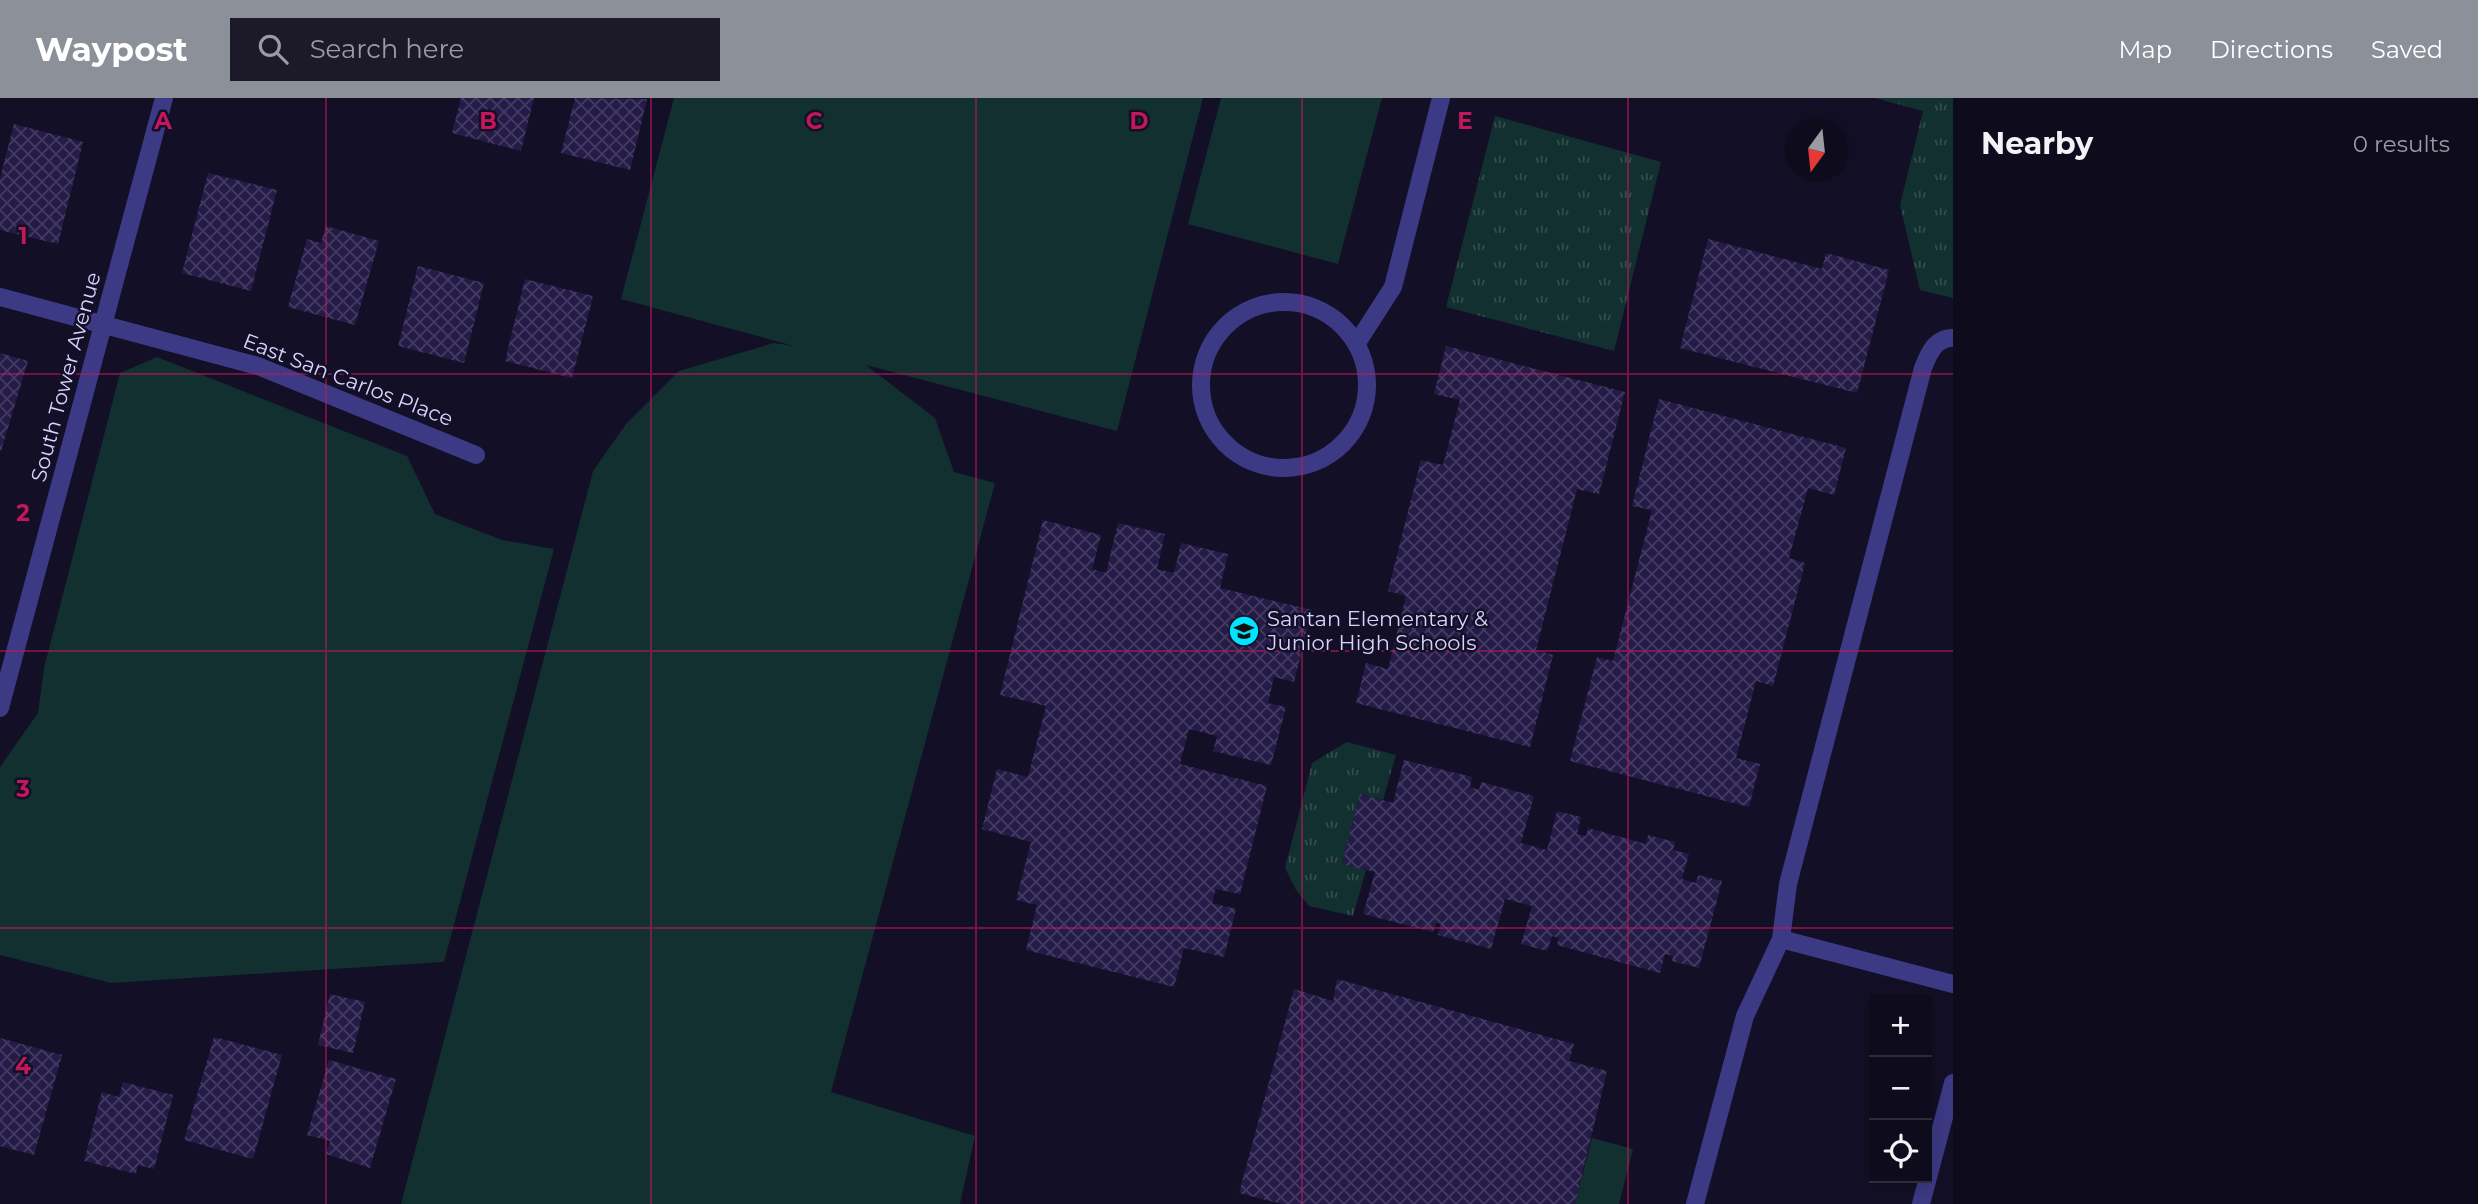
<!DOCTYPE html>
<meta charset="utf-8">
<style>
body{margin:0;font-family:Montserrat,sans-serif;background:#1c1929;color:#f1f3f6}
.controls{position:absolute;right:21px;bottom:21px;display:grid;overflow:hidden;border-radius:0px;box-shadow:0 4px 18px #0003}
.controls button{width:63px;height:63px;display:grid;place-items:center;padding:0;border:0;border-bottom:2px solid #2e2b3b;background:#0e0b1c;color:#f1f3f6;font:35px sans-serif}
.compass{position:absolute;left:1785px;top:21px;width:63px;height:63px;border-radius:50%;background:#0e0b1c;box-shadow:0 4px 18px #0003;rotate:195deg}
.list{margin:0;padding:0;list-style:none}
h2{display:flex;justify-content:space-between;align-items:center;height:91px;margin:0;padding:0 28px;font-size:30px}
h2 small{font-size:23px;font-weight:400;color:#9b9ba3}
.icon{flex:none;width:38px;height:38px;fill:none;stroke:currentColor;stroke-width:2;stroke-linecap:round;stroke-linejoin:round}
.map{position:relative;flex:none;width:1953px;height:1106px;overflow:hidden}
header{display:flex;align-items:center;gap:42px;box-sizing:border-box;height:98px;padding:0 35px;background:#8c9099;color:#fff}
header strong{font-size:33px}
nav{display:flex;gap:38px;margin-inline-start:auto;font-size:24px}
.search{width:490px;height:63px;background:#1c1929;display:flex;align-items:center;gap:18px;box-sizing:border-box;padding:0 24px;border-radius:0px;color:#9b9ba3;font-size:26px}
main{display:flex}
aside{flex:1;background:#0e0b1c}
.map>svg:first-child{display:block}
</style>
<header>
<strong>Waypost</strong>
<div class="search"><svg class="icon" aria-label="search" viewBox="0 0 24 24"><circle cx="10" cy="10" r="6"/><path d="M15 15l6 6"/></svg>Search here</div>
<nav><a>Map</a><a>Directions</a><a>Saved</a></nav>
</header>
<main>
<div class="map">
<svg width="1953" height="1106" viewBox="0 0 1953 1106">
<defs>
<pattern id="grass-tufts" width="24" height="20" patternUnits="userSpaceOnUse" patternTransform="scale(1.75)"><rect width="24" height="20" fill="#12302f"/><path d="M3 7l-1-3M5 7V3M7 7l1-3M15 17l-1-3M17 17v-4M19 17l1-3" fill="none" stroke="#344d4e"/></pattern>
<pattern id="building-cross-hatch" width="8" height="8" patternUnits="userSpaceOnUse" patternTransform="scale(1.75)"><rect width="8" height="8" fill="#241b47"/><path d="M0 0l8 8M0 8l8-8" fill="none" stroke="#433b63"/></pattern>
</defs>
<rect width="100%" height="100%" fill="#130f26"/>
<!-- grass -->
<path fill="url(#grass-tufts)" d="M1875 0H1953V200L1920 192 1900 107 1923 13Z
M1495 18 1661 64 1614 253 1446 209Z
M1347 644 1396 657 1383 702 1360 696 1342 765 1366 772 1353 818 1309 808 1296 792 1285 770 1312 665Z"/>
<!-- park -->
<path fill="#12302f" d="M674 0H1203L1117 333 866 267 935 320 954 374 995 385 831 994 975 1038 960 1106H401L593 373 626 326 679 273 774 245 794 248 621 201Z
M1221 0H1382L1338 166 1188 126Z
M157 259 407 358 435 416 502 442 554 451 444 864 111 885 0 857V669L38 615 44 570 120 275Z
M1592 1040 1633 1051 1619 1106H1575Z"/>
<!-- building -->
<path fill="url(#building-cross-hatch)" d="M461 0H534L521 53 452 35Z
M575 0 647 1 630 72 561 55Z
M14 26 83 44 58 146 0 132V80Z
M208 75 277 92 251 193 182 175Z
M326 128 379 143 355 227 288 209 307 141 321 145Z
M1708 141 1822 171 1826 155 1889 172 1857 295 1680 250Z
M418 168 484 185 464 265 398 248Z
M525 181 593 198 572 280 505 263Z
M1446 248 1625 294 1599 396 1577 391 1536 552 1553 557 1530 649 1356 605 1366 565 1388 571 1406 498 1388 493 1421 362 1443 367 1460 302 1434 296Z
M0 255 28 263 1 353H0Z
M1659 301 1846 350 1834 397 1808 390 1789 460 1805 465 1773 588 1756 583 1736 660 1760 666 1749 709 1570 663 1597 559 1613 563 1652 412 1632 408Z
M1043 422 1101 437 1092 471 1106 475 1118 425 1165 436 1157 471 1174 475 1181 445 1228 456 1220 490 1312 512 1294 584 1274 579 1268 605 1286 609 1271 667 1213 653 1217 638 1189 631 1180 666 1267 688 1240 796 1216 791 1212 805 1236 811 1224 859 1184 850 1174 889 1026 852 1037 807 1016 802 1031 744 982 731 997 671 1028 679 1046 608 1000 597Z
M1404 662 1472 679 1470 689 1479 692 1481 684 1534 698 1521 745 1547 752 1557 713 1581 719 1577 736 1586 738 1588 730 1646 746 1648 737 1675 744 1673 752 1689 756 1682 781 1696 785 1698 777 1722 783 1699 870 1672 863 1673 858 1665 856 1660 875 1557 847 1559 840 1552 838 1547 853 1521 846 1532 808 1505 801 1491 851 1438 837 1441 826 1436 825 1433 834 1363 816 1375 774 1342 766 1360 696 1393 705Z
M1337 881 1574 946 1569 963 1607 973 1575 1106H1282L1239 1095 1294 891 1333 903Z
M330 896 365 904 353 955 318 947Z
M214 939 282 957 253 1061 184 1042Z
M0 940 62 957 34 1057 0 1048Z
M329 962 396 981 370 1070 326 1056 330 1043 307 1037Z
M123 984 173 997 154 1071 138 1067 136 1076 84 1063 102 994 119 999Z"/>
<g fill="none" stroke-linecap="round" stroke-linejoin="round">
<!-- lane -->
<path stroke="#3d3a85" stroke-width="18" d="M1201 287a83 83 0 1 1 166 0a83 83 0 1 1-166 0Z
M1357 245 1393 189 1441 0
M1781 841 1953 886
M1695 1106 1745 918 1781 841 1788 786 1923 270C1929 255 1935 240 1953 240"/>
<!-- street -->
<path stroke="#3d3a85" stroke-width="18" d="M0 199 258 268 476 357
M0 610 164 0
M1921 1106 1953 985"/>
</g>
<!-- grid -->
<path fill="none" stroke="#c2185b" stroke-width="2" stroke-opacity="0.55" d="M326 0V1106M651 0V1106M976 0V1106M1302 0V1106M1628 0V1106M0 276H1953M0 553H1953M0 830H1953"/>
<!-- icons -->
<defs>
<g id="school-disc" transform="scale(1.575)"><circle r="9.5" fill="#00e5ff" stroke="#130f26"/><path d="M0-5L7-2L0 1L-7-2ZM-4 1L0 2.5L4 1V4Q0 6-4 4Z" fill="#111"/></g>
</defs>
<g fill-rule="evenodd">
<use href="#school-disc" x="1244" y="533"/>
</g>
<g text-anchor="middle" stroke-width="5" stroke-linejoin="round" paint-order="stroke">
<!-- street labels -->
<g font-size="21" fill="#d9d4ff" stroke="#130f26">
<text transform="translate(66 279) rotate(-75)" y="7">South Tower Avenue</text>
<text transform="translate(348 282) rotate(21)" y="7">East San Carlos Place</text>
</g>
<!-- poi labels -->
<g font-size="21" fill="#d9d4ff" stroke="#130f26" text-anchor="start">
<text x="1267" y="528">Santan Elementary &amp;<tspan x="1267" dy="24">Junior High Schools</tspan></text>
</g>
</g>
<g font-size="23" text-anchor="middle" font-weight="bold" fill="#c2185b" stroke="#130f26" stroke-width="5" stroke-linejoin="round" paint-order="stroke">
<text x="163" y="31">A</text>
<text x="488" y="31">B</text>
<text x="814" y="31">C</text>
<text x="1139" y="31">D</text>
<text x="1465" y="31">E</text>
<text x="23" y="146">1</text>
<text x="23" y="423">2</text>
<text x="23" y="699">3</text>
<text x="23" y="976">4</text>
</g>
</svg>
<div class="controls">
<button>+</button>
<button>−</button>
<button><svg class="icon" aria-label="locate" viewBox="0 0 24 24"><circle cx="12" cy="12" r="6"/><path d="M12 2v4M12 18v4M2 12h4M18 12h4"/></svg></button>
</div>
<svg class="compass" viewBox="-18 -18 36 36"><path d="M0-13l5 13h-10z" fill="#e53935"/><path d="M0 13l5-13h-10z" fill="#9b9ba3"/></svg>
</div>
<aside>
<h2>Nearby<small>0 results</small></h2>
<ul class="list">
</ul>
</aside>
</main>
